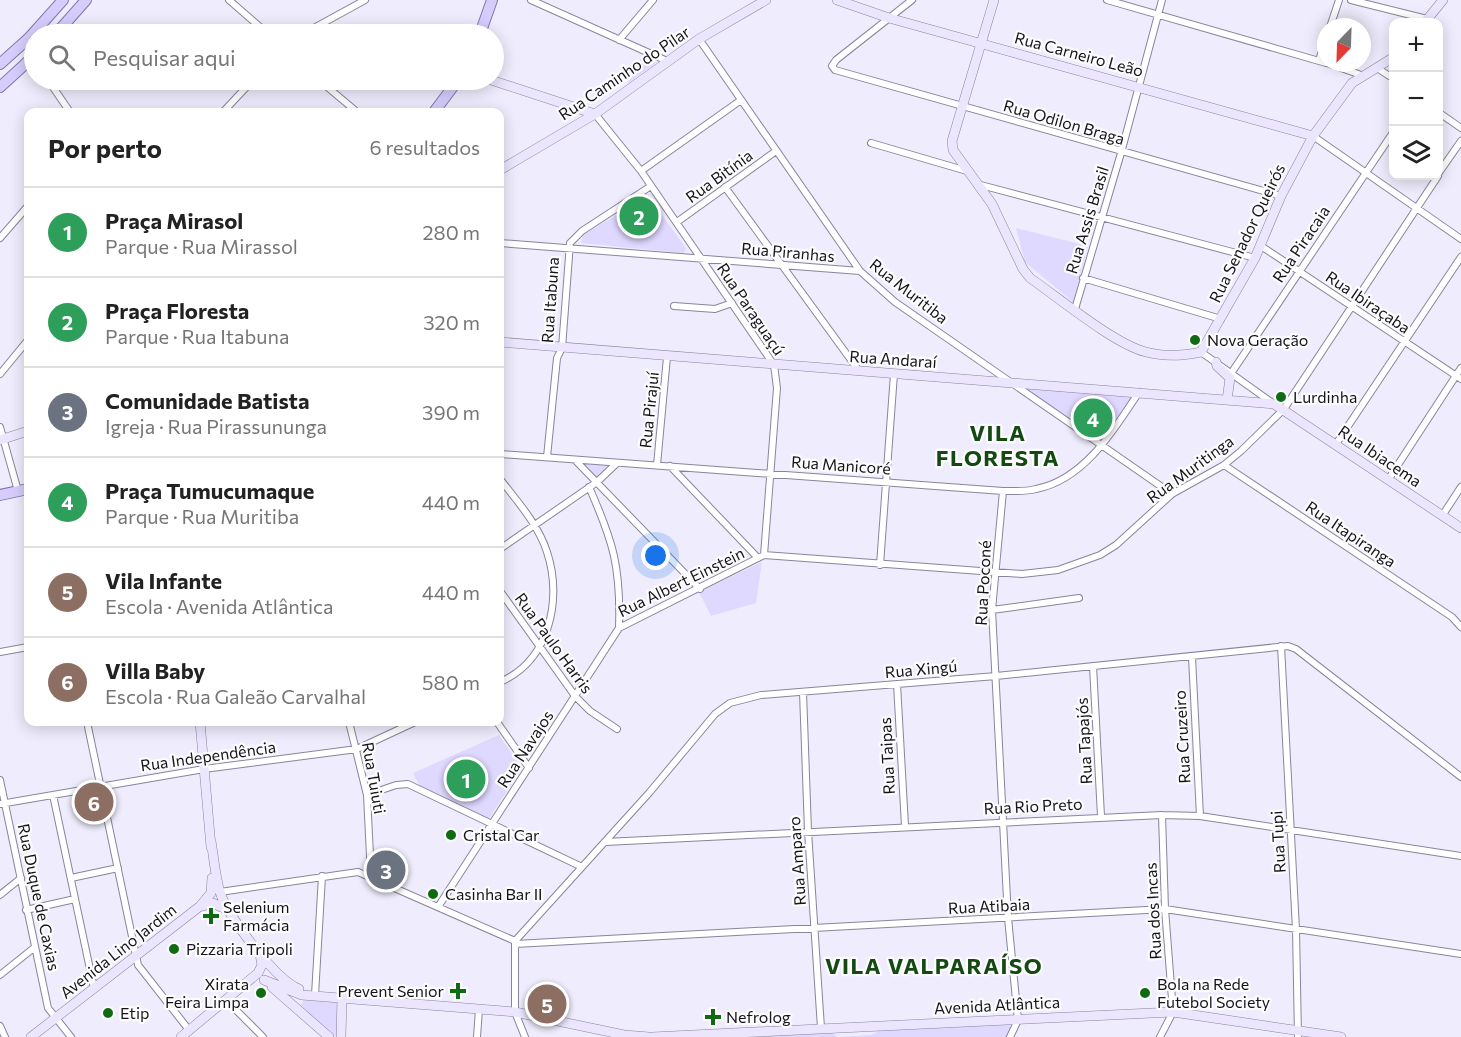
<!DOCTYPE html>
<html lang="pt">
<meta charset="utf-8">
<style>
body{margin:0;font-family:Commissioner,sans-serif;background:#f2f2f2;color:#222}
.controls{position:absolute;right:18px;top:18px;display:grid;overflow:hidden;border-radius:12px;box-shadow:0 3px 15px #0003}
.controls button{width:54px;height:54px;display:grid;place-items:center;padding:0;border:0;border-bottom:2px solid #e0e0e0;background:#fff;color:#222;font:30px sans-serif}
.compass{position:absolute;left:1317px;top:18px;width:54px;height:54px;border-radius:50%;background:#fff;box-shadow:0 3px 15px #0003;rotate:203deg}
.you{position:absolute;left:656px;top:556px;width:21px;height:21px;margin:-15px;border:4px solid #fff;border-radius:50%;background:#1a73e8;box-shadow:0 0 0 9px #1a73e833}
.badge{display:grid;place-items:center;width:39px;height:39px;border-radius:50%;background:#1a73e8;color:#fff;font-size:20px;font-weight:700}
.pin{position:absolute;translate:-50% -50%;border:3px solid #fff;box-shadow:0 2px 6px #0006}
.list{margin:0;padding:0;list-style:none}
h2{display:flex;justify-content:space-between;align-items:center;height:78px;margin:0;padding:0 24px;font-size:26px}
h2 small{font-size:20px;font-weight:400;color:#767676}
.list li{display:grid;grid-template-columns:39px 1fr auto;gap:18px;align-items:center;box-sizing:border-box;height:90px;padding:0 24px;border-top:2px solid #e0e0e0}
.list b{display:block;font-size:22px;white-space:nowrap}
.list p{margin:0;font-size:20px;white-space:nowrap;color:#767676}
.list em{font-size:20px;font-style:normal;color:#767676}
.icon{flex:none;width:33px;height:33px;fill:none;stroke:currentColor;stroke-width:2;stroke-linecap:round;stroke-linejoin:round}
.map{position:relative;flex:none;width:1461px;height:1037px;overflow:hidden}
.search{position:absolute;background:#fff;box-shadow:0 3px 15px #0003;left:24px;top:24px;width:480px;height:66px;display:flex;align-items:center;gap:15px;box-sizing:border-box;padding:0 21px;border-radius:33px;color:#767676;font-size:22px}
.panel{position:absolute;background:#fff;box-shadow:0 3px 15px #0003;left:24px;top:108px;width:480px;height:618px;border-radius:12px}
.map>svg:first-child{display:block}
</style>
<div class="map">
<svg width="1461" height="1037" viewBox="0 0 1461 1037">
<rect width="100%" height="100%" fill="#efedfd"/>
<!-- green -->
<path fill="#dfd8ff" d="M642 57 656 63 627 84Z
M648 196 686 248 684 253 581 243 583 235Z
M1016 228 1088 246 1073 302 1025 262Z
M1019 384 1133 395 1101 440Z
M580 463 612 464 596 479Z
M762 562 756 603 711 616 699 592Z
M499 735 522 768 488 820 419 785 413 773Z
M304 999 338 1003 337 1036H332L301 1005Z
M1009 1024 1011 1029 1007 1037H733L832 1032 837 1037 872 1035 880 1030Z"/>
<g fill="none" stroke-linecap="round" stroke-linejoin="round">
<!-- street casing -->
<g stroke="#88849d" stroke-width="8">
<path id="street" d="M229 0 268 34
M531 0 667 61
M912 0 836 60 832 66 835 70 1281 196
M1107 0 1326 63
M1351 0 1427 19
M1330 27 1339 0
M303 34 365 0
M699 39 860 271 895 302 1172 494
M619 40 653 0
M1319 60 1326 40
M1327 63 1361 75
M1377 68 1394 79
M48 80 70 112
M319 80 357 112
M223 112 253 80
M1438 112 1461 128
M595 114 641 171 774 365 777 388 764 555
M1313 136 1461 239
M871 143 967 171
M641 171 741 100
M1438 174 1461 141
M977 184 1255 258
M725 187 859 371
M677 222 776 151
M0 238 28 206
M500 243 860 271
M1261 246 1461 379
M1083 278 1221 319
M674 306 715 309 732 303
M1075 309 1121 153 1162 0
M1201 352 1274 404
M1232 372 1394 131
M0 374 28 340
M0 427 18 491
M1336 444 1461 257
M500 454 1003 491C1014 491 1025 492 1036 489 1084 480 1114 430 1139 392
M547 457 557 358 562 348 570 243 582 231 651 186
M575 460 700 589
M657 465 667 357
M1224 465 1452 617 1461 627
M670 466 758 558
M500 479C517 501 538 524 547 552 563 600 549 661 500 682
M1388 480 1461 368
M589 487C613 541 621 567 619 628
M1003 491 992 610 1008 918 1018 1020 1010 1037
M1442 516 1461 487
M500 549 597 482 617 463
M764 555 1022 574 1058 570 1100 555 1116 545 1172 494 1224 465 1241 451 1284 409 1438 176
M880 565 894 374
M500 591 575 696 590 711 617 729
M992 610 1079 598
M1281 646 1296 929 1298 1037
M0 652 28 647
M1192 657 1200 816
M1093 666 1101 816
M897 684 905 826
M803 692 808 831 821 1028
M87 722 138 965 189 1030
M349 722 367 795 371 876
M497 722 529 768
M0 780 48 1008 71 1037
M53 795 94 988
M367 795 396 785 408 784 582 867
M0 804 204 769 357 749 415 722
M605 842 1162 815 1200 816 1461 856
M71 878 118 868
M220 892 358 872 515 941
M0 895 21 878
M438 907 619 628 764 555
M26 910 75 899
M515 944 1165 909 1461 954
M0 975 35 947
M315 995 322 876
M226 1000 263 1037
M0 1026 5 1037
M477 1037 479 1009
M525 1037 515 1012V941L649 793 715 714 730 703 761 695 996 676 1288 646 1296 649 1461 777
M1160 1037 1173 1012 1165 909 1162 815"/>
</g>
<!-- secondary casing -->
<g stroke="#88849d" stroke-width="10">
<path id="secondary" d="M837 0 889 18 1313 136
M994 0 952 141 953 150 992 204 1023 269 1030 278C1059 298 1114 344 1146 352 1164 357 1182 356 1201 352L1255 258 1281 196 1313 136 1352 83 1394 57
M1425 22 1443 0
M491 80 595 114
M500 170 595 114 699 39 766 0
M500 342 1274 404 1461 528
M1216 362 1217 366 1230 378 1227 400
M0 440 28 431
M200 722 211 847
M211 841C214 858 215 876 220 892 227 916 276 980 299 989
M201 905 211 893 212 878
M264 980 302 995 515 1012 624 1035 649 1037
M272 987 329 1037
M31 1037 199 907 213 903 227 910
M181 1037 258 973 262 965 260 954
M341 1037 342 998
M652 1037 1173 1012 1341 1037"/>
</g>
<!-- primary casing -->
<g stroke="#8176ac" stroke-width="12">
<path id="primary" d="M56 34 86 0
M480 34 492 0
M0 64 29 38 63 0
M0 87 34 56
M434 112 458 80
M0 495 28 489"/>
</g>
<!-- street -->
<use href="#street" stroke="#fff" stroke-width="6"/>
<!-- secondary -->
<use href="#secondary" stroke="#ebe6fe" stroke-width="9"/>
<!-- primary -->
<use href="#primary" stroke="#d6cdfc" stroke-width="10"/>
</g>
<!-- markers -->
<g fill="#106a13" stroke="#fcfcfc" stroke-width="2">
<circle cx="1195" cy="340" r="6"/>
<circle cx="1281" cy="397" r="6"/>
<circle cx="451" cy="835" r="6"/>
<circle cx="433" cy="894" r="6"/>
<path d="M208 907h6v6h6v6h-6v6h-6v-6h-6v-6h6z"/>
<circle cx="174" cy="949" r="6"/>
<path d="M455 982h6v6h6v6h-6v6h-6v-6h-6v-6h6z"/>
<circle cx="261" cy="993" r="6"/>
<circle cx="1145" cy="993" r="6"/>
<circle cx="108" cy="1013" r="6"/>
<path d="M710 1008h6v6h6v6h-6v6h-6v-6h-6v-6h6z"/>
</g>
<g text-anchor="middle" stroke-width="4.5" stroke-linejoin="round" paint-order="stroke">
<!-- street labels -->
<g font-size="16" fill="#15131c" stroke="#fcfcfc">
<text transform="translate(1079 54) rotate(15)" y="6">Rua Carneiro Leão</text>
<text transform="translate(624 73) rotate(-34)" y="6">Rua Caminho do Pilar</text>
<text transform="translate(1064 122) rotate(16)" y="6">Rua Odilon Braga</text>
<text transform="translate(719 176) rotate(-36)" y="6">Rua Bitínia</text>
<text transform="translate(1087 220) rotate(-73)" y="6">Rua Assis Brasil</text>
<text transform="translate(1247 233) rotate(-64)" y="6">Rua Senador Queirós</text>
<text transform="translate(1301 244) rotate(-56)" y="6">Rua Piracaia</text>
<text transform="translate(788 252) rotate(5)" y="6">Rua Piranhas</text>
<text transform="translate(909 291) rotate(38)" y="6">Rua Muritiba</text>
<text transform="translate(550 300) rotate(-86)" y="6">Rua Itabuna</text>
<text transform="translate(1368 302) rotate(34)" y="6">Rua Ibiraçaba</text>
<text transform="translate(751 309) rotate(56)" y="6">Rua Paraguaçú</text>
<text transform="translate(893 359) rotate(4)" y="6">Rua Andaraí</text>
<text transform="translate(649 410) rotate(-84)" y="6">Rua Pirajuí</text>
<text transform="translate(1380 456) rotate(34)" y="6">Rua Ibiacema</text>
<text transform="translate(841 465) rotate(4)" y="6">Rua Manicoré</text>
<text transform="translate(1190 469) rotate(-36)" y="6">Rua Muritinga</text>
<text transform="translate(1351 534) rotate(34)" y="6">Rua Itapiranga</text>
<text transform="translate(681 582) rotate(-26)" y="6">Rua Albert Einstein</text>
<text transform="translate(983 583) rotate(-87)" y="6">Rua Poconé</text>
<text transform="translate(554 643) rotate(54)" y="6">Rua Paulo Harris</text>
<text transform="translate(921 669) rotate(-5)" y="6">Rua Xingú</text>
<text transform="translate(1182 737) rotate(-93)" y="6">Rua Cruzeiro</text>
<text transform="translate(1084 741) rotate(-93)" y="6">Rua Tapajós</text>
<text transform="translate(525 749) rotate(-57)" y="6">Rua Navajos</text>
<text transform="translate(208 756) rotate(-8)" y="6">Rua Independência</text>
<text transform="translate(887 756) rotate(-93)" y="6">Rua Taipas</text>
<text transform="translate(374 778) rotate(80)" y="6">Rua Tuiuti</text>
<text transform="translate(1033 806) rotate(-3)" y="6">Rua Rio Preto</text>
<text transform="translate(1278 842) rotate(-93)" y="6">Rua Tupi</text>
<text transform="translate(797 861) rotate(-94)" y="6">Rua Amparo</text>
<text transform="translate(39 897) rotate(78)" y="6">Rua Duque de Caxias</text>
<text transform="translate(989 906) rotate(-3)" y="6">Rua Atibaia</text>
<text transform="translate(1153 911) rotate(-93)" y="6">Rua dos Incas</text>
<text transform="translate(118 951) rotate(-38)" y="6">Avenida Lino Jardim</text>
<text transform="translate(997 1005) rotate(-3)" y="6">Avenida Atlântica</text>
</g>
<!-- poi labels -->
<g font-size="16" fill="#15131c" stroke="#fcfcfc" text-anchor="start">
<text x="1207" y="346">Nova Geração</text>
<text x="1293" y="403">Lurdinha</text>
<text x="463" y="841">Cristal Car</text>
<text x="445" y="900">Casinha Bar II</text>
<text x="223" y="913">Selenium<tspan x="223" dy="18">Farmácia</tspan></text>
<text x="186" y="955">Pizzaria Tripoli</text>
<text x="249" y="990" text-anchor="end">Xirata<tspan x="249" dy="18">Feira Limpa</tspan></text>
<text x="1157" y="990">Bola na Rede<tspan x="1157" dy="18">Futebol Society</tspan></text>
<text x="444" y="997" text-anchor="end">Prevent Senior</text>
<text x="120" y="1019">Etip</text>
<text x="726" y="1023">Nefrolog</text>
</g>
<!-- district labels -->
<g font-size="22" font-weight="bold" letter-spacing="1.5" fill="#144913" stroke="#fcfcfc">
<text x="998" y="441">VILA<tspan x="998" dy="25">FLORESTA</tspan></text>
<text x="934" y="974">VILA VALPARAÍSO</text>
</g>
</g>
</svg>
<div class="controls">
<button>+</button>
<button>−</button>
<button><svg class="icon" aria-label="layers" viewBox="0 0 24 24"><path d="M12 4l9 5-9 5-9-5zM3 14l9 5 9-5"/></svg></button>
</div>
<svg class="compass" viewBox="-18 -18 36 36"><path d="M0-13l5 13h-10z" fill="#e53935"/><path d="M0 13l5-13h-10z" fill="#767676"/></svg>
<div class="you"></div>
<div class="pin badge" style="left:466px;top:779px;background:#2e9e5b">1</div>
<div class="pin badge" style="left:639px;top:216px;background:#2e9e5b">2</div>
<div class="pin badge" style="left:386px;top:870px;background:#6b7280">3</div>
<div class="pin badge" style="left:1093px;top:418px;background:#2e9e5b">4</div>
<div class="pin badge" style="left:547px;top:1004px;background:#8d6e63">5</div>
<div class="pin badge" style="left:94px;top:802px;background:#8d6e63">6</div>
<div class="search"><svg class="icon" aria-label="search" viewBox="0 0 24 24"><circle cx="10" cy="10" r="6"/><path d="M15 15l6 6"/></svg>Pesquisar aqui</div>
<section class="panel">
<h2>Por perto<small>6 resultados</small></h2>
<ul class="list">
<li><span class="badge" style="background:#2e9e5b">1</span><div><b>Praça Mirasol</b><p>Parque · Rua Mirassol</p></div><em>280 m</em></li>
<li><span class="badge" style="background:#2e9e5b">2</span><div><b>Praça Floresta</b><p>Parque · Rua Itabuna</p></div><em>320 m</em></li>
<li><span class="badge" style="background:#6b7280">3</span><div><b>Comunidade Batista</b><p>Igreja · Rua Pirassununga</p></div><em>390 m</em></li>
<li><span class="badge" style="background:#2e9e5b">4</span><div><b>Praça Tumucumaque</b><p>Parque · Rua Muritiba</p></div><em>440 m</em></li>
<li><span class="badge" style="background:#8d6e63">5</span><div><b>Vila Infante</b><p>Escola · Avenida Atlântica</p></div><em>440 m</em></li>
<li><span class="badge" style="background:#8d6e63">6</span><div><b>Villa Baby</b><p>Escola · Rua Galeão Carvalhal</p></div><em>580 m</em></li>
</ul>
</section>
</div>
